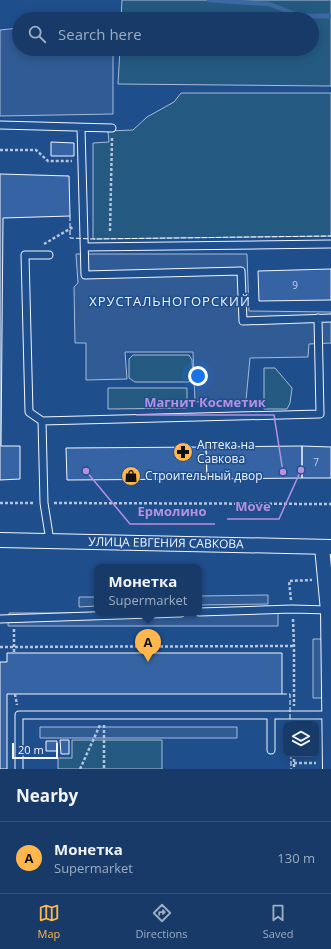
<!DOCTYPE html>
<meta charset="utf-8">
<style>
body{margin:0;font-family:"Open Sans",sans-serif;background:#20416f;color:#f1f3f6}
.controls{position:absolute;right:12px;bottom:12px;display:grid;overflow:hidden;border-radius:8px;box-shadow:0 2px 10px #0003}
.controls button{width:36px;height:36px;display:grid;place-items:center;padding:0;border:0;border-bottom:1px solid #36547d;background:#173a69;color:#f1f3f6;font:20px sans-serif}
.scale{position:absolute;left:12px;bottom:10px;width:46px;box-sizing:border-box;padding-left:4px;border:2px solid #f2f6ff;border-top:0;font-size:11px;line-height:14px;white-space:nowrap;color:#f2f6ff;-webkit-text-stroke:3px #1f4e8c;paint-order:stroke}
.you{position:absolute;left:198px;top:376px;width:14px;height:14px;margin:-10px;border:3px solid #fff;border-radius:50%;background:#1a73e8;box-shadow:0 0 0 6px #1a73e833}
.badge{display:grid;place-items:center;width:26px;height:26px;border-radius:50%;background:#ffb74d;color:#111;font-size:13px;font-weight:700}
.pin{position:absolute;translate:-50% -33px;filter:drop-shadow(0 1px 2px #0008)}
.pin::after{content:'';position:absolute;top:21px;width:14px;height:12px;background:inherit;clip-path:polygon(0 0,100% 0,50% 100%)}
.popup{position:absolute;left:94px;top:564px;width:108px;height:52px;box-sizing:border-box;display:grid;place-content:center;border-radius:8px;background:#173a69;filter:drop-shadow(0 1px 3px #0005);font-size:13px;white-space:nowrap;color:#9eadc0}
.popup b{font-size:15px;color:#f1f3f6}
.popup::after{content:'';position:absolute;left:50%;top:100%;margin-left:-8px;border:8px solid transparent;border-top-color:#173a69}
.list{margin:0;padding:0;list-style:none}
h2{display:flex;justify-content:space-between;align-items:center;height:52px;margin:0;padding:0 16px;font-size:17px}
h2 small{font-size:13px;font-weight:400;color:#9eadc0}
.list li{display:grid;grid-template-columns:26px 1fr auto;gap:12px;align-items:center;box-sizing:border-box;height:72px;padding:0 16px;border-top:1px solid #36547d}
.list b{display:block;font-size:15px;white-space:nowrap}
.list p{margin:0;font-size:13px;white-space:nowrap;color:#9eadc0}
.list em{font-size:13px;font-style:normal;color:#9eadc0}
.icon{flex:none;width:22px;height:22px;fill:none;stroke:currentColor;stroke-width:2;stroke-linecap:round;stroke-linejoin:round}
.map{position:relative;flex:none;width:331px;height:769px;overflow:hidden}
.search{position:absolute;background:#173a69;box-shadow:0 2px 10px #0003;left:12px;right:12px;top:12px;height:44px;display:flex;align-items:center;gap:10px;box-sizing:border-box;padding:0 14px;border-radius:22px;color:#9eadc0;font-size:15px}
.sheet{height:124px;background:#173a69}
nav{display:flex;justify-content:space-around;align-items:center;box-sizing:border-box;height:56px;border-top:1px solid #36547d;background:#173a69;font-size:11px;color:#9eadc0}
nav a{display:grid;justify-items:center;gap:2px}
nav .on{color:#ffb74d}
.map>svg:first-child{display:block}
</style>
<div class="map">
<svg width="331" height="769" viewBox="0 0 331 769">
<rect width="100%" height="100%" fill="#1f4e8c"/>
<!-- green -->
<path fill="#245a82" stroke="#a8bbd7" d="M122 0H331V86L118 84 120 49H312V19H121Z
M181 93H331V236L93 239V143L109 142 108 131 133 130 147 117 174 102Z
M133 355H189L192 360 193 378 189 382H135L129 378V359Z
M264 368H275L292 388 290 403 287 409H264Z
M108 388H187V408L108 409Z
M72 740H162V769H58V758H72Z"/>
<!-- parking -->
<path fill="#305b95" stroke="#a8bbd7" d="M19 28V49H113V114L0 116V30Z
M76 254H247L249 311 331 312V343L309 344 308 357 250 358 246 400 195 402 193 352H125L127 379 86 380V343H75L74 287 78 283Z
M268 595V604L199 605V596Z
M79 597H97V606L79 607Z
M9 613H278V626H8Z
M313 639H323V698H313Z
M40 727H237V738H40Z"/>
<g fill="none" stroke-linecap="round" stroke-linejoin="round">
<!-- stream -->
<path stroke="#3b69a3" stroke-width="4.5" d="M209 0 269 4 300 16H331"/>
</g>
<!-- building -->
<path fill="#3563a3" stroke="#f2f6ff" d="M51 142 74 143V156H51Z
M0 174 69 176 70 216 3 218 1 446H20V479L0 480Z
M331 269V300L259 301 258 271Z
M302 446V478L207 479 206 447Z
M302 446 331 447V478H302Z
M206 447 207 479 67 480 66 448Z
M7 653H282V694H7V769H0V662H7Z
M60 740H69V754H61Z
M46 741H57V751H46Z"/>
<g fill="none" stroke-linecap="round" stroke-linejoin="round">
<!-- service casing -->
<g stroke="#f2f6ff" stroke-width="9">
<path id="service" d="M0 125 112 128
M81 128 85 275 241 271 243 321 331 318
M85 247 331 244
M49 255H25L29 412 42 421 320 414 318 318
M42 421 44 503 50 541
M199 612 292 609 329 610
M0 619 181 613
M271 715V750
M19 769V715H329"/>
</g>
<!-- minor casing -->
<g stroke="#f2f6ff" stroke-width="16">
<path id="minor" d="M0 540 331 547
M322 547 328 611 330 769"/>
</g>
<!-- path -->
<path stroke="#b3c4dc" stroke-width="2.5" stroke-dasharray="3 2" stroke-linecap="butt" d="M0 150H36L48 161H72
M110 231 112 138
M44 244 73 227
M0 503H33
M54 503 331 504
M291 600 289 581 312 580
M293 619 294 646V706
M14 629V653
M0 647 294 646
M15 694 17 705
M104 725V769
M294 754V769
M294 763H316
M80 769 100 725"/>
<!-- service -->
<use href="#service" stroke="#1f4e8c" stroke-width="7"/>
<!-- minor -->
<use href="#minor" stroke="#1f4e8c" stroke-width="14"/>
<!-- fence -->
<path stroke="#f2f6ff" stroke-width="1" stroke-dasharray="5 2" stroke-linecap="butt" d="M70 216V238L93 239 331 236
M282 694H290V724
M291 754V769"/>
</g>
<!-- icons -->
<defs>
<g id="pharmacy-disc" transform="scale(1)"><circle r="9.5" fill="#ffb74d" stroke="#1f4e8c"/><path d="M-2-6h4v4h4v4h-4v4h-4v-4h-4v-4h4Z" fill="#111"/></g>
<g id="shop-disc" transform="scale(1)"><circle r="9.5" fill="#ffb74d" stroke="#1f4e8c"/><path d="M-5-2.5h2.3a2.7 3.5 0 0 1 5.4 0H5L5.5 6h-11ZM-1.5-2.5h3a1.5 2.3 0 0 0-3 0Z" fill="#111"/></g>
</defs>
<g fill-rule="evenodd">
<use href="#pharmacy-disc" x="183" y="452"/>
<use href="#shop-disc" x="131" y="476"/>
</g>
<g text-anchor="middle" stroke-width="3" stroke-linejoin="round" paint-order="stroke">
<!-- number labels -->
<g font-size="10" fill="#c3d1e8">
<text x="295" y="289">9</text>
<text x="316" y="466">7</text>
</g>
<!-- poi labels -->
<g font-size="12" fill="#f2f6ff" stroke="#1f4e8c" text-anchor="start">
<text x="197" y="449">Аптека на<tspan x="197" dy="14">Савкова</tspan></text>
<text x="145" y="480">Строительный двор</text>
</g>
<!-- street labels -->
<g font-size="12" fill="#f2f6ff" stroke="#1f4e8c">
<text transform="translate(166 543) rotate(1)" y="4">УЛИЦА ЕВГЕНИЯ САВКОВА</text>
</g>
<!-- neighbourhood labels -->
<g font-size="13" letter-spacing="1" fill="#f2f6ff" stroke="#1f4e8c">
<text x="170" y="306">ХРУСТАЛЬНОГОРСКИЙ</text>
</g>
</g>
<!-- callouts -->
<path fill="none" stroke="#b691df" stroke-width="1.5" d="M283 472L274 415H136M301 470L279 519H227M86 471L130 524H215"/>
<g fill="#b691df" stroke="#1f4e8c" stroke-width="1.5">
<circle cx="283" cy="472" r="4"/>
<circle cx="301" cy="470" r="4"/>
<circle cx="86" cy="471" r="4"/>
</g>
<g font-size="13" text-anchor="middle" font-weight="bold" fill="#b691df" stroke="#1f4e8c" stroke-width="3" stroke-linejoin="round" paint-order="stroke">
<text x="205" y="407">Магнит Косметик</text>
<text x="253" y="511">Move</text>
<text x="172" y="516">Ермолино</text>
</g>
</svg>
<div class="controls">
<button><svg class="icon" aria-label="layers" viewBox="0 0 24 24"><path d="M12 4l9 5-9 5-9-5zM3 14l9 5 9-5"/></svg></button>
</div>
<div class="scale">20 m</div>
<div class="you"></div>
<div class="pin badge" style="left:148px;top:662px">A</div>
<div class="popup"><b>Монетка</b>Supermarket</div>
<div class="search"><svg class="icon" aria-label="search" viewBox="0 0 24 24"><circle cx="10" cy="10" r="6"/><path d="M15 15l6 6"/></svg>Search here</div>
</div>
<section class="sheet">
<h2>Nearby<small></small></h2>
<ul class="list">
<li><span class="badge">A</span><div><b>Монетка</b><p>Supermarket</p></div><em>130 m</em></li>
</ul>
</section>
<nav>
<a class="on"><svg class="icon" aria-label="map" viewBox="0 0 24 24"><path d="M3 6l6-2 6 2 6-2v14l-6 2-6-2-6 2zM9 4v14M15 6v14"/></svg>Map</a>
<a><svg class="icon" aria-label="directions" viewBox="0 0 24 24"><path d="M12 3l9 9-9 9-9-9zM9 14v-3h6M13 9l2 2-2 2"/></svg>Directions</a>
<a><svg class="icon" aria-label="saved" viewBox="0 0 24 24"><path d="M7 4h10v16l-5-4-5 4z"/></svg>Saved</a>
</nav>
